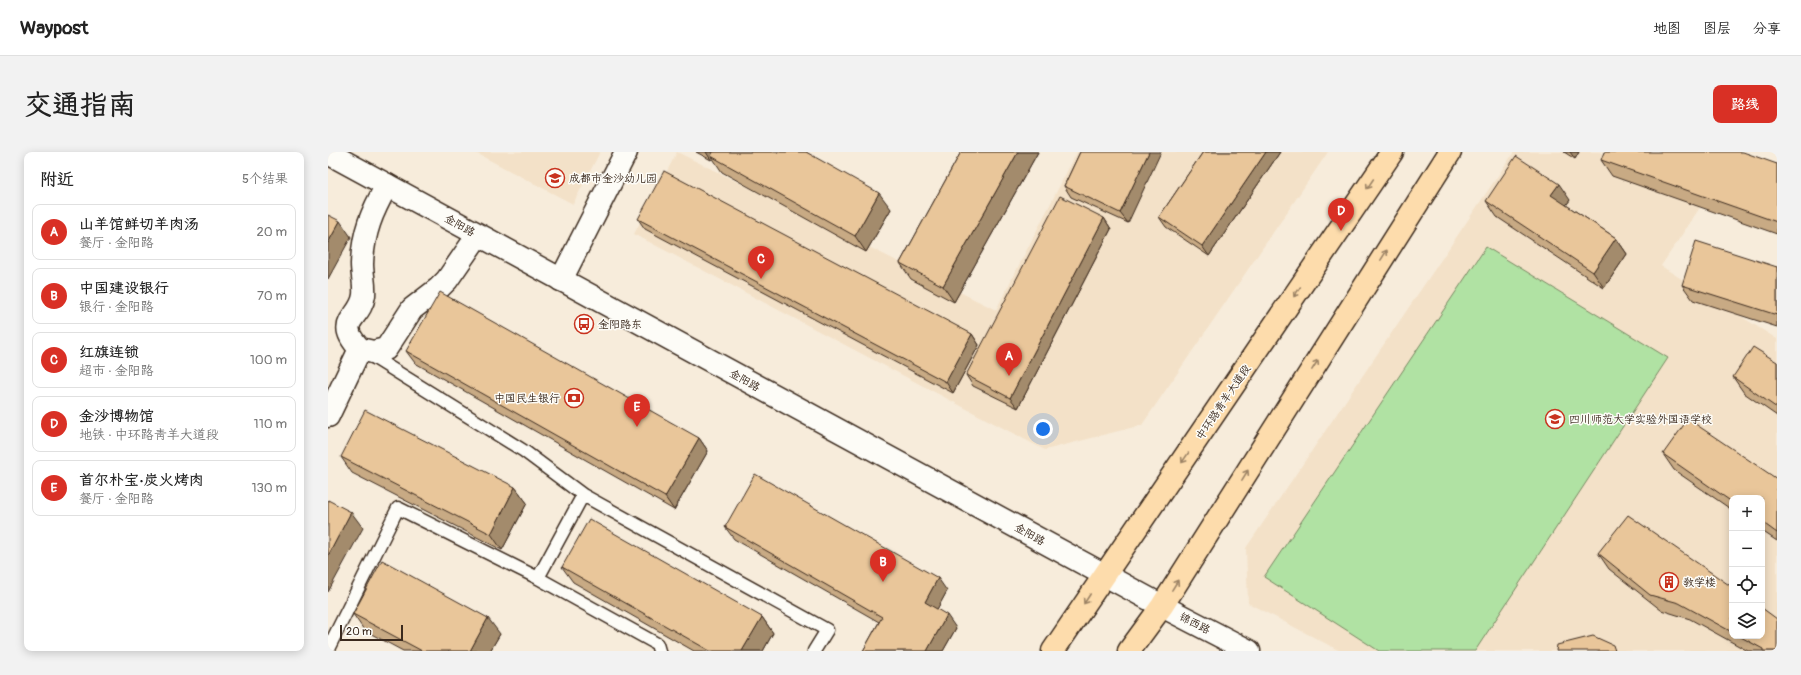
<!DOCTYPE html>
<html lang="zh">
<meta charset="utf-8">
<style>
body{margin:0;font-family:Pangolin,"LXGW WenKai TC",sans-serif;background:#f2f2f2;color:#222}
.controls{position:absolute;right:12px;bottom:12px;display:grid;overflow:hidden;border-radius:8px;box-shadow:0 2px 10px #0003}
.controls button{width:36px;height:36px;display:grid;place-items:center;padding:0;border:0;border-bottom:1px solid #e0e0e0;background:#fff;color:#222;font:20px sans-serif}
.scale{position:absolute;left:12px;bottom:10px;width:63px;box-sizing:border-box;padding-left:4px;border:2px solid #3b2a1e;border-top:0;font-size:11px;line-height:14px;white-space:nowrap;color:#3b2a1e;-webkit-text-stroke:3px #fdfcf7;paint-order:stroke}
.you{position:absolute;left:715px;top:277px;width:14px;height:14px;margin:-10px;border:3px solid #fff;border-radius:50%;background:#1a73e8;box-shadow:0 0 0 6px #1a73e833}
.badge{display:grid;place-items:center;width:26px;height:26px;border-radius:50%;background:#d93025;color:#fff;font-size:13px;font-weight:700}
.pin{position:absolute;translate:-50% -33px;filter:drop-shadow(0 1px 2px #0008)}
.pin::after{content:'';position:absolute;top:21px;width:14px;height:12px;background:inherit;clip-path:polygon(0 0,100% 0,50% 100%)}
.list{margin:0;padding:0;list-style:none}
h2{display:flex;justify-content:space-between;align-items:center;height:52px;margin:0;padding:0 16px;font-size:17px}
h2 small{font-size:13px;font-weight:400;color:#767676}
.list li{display:grid;grid-template-columns:26px 1fr auto;gap:12px;align-items:center;box-sizing:border-box;height:56px;margin:0 8px 8px;padding:0 8px;border:1px solid #e0e0e0;border-radius:8px}
.list b{display:block;font-size:15px;white-space:nowrap}
.list p{margin:0;font-size:13px;white-space:nowrap;color:#767676}
.list em{font-size:13px;font-style:normal;color:#767676}
.icon{flex:none;width:22px;height:22px;fill:none;stroke:currentColor;stroke-width:2;stroke-linecap:round;stroke-linejoin:round}
.map{position:relative;flex:none;width:1449px;height:499px;overflow:hidden;border-radius:8px}
header{display:flex;align-items:center;gap:24px;box-sizing:border-box;height:56px;padding:0 20px;background:#fff;border-bottom:1px solid #e0e0e0}
header strong{font-size:19px}
nav{display:flex;gap:22px;margin-inline-start:auto;font-size:14px}
.intro{display:flex;align-items:center;justify-content:space-between;box-sizing:border-box;height:96px;padding:0 24px}
h1{margin:0;font-size:28px}
.button{padding:10px 18px;border-radius:8px;background:#d93025;color:#fff;font-size:14px;font-weight:700}
main{display:flex;gap:24px;padding:0 24px}
aside{flex:1;background:#fff;border-radius:8px;box-shadow:0 2px 10px #0003}
.map>svg:first-child{display:block}
</style>
<header>
<strong>Waypost</strong>
<nav><a>地图</a><a>图层</a><a>分享</a></nav>
</header>
<div class="intro"><h1>交通指南</h1><a class="button">路线</a></div>
<main>
<aside>
<h2>附近<small>5个结果</small></h2>
<ul class="list">
<li><span class="badge">A</span><div><b>山羊馆鲜切羊肉汤</b><p>餐厅 · 金阳路</p></div><em>20 m</em></li>
<li><span class="badge">B</span><div><b>中国建设银行</b><p>银行 · 金阳路</p></div><em>70 m</em></li>
<li><span class="badge">C</span><div><b>红旗连锁</b><p>超市 · 金阳路</p></div><em>100 m</em></li>
<li><span class="badge">D</span><div><b>金沙博物馆</b><p>地铁 · 中环路青羊大道段</p></div><em>110 m</em></li>
<li><span class="badge">E</span><div><b>首尔朴宝·炭火烤肉</b><p>餐厅 · 金阳路</p></div><em>130 m</em></li>
</ul>
</aside>
<div class="map">
<svg width="1449" height="499" viewBox="0 0 1449 499">
<rect width="100%" height="100%" fill="#f7ecdb"/>
<filter id="ink" filterUnits="userSpaceOnUse"><feTurbulence type="fractalNoise" baseFrequency=".025" numOctaves="2"/><feDisplacementMap in="SourceGraphic" scale="8" xChannelSelector="R" yChannelSelector="G"/><feConvolveMatrix kernelMatrix="1 2 1 2 8 2 1 2 1" color-interpolation-filters="sRGB"/></filter>
<g filter="url(#ink)">
<!-- built -->
<path fill="#f3e1c8" fill-rule="evenodd" d="M146 0H272L245 52Z
M349 0 668 158 749 0H1000L814 273 717 298 306 82Z
M1186 0H1271L1377 48 1333 114 1449 187V499H1012L920 451 918 396ZM1404 346H1434V484H1404Z"/>
<!-- green -->
<path fill="#b0e2a3" stroke="#768660" d="M1158 95 1340 206 1147 499H1051L936 425Z"/>
<g fill="none" stroke-linecap="round" stroke-linejoin="round">
<!-- lane casing -->
<g stroke="#3b2a1e" stroke-width="15">
<path id="lane" d="M40 202 196 299 255 343 210 426 329 492 331 499
M255 343 499 478 486 499
M0 497 70 356 210 426"/>
</g>
<!-- street casing -->
<g stroke="#3b2a1e" stroke-width="25">
<path id="street" d="M233 128 298 0
M32 197 45 200 58 197 84 157 110 137 119 128 150 83
M0 264 32 197C5 168 33 168 36 143 37 132 34 122 34 112 35 80 44 60 59 33"/>
</g>
<!-- secondary casing -->
<g stroke="#3b2a1e" stroke-width="25">
<path id="secondary" d="M0 1 834 454 921 499"/>
</g>
<!-- primary casing -->
<g stroke="#3b2a1e" stroke-width="25">
<path id="primary" d="M725 499 1064 0
M801 499 834 454 1122 0"/>
</g>
<!-- lane -->
<use href="#lane" stroke="#fdfcf7" stroke-width="12"/>
<!-- street -->
<use href="#street" stroke="#fdfcf7" stroke-width="22"/>
<!-- secondary -->
<use href="#secondary" stroke="#fdfcf7" stroke-width="22"/>
<!-- primary -->
<use href="#primary" stroke="#fddcac" stroke-width="22"/>
</g>
<!-- wall -->
<path fill="#c8aa84" stroke="#3b2a1e" d="M368 0H478L563 57 538 100 394 20 384 5 383 8Z
M633 0H710L626 150 583 127 572 111Z
M752 0 800 71 743 45 736 34Z
M875 0H952L881 104 838 75 831 65Z
M1236 0H1251L1247 7Z
M1273 8 1449 12V82L1284 24Z
M1242 48 1238 53 1288 86 1299 102 1276 136 1169 65 1158 49Z
M776 66 783 77 690 256 645 234 638 223Z
M310 67 644 182 651 193 625 241 317 77Z
M1449 115V175L1365 148 1354 133Z
M78 199 371 286 380 299 346 358 87 211Z
M1449 210V264L1416 241 1405 225Z
M1335 302 1449 327V389L1434 379V346H1404V358L1346 318Z
M13 305 187 335 199 351 174 398 24 321Z
M397 375 619 439 609 457 628 476 615 499H535L551 470 406 387Z
M1270 401 1404 435V484H1434L1449 499H1420L1362 467 1333 458 1281 417Z
M234 415 434 465 445 481 435 499H366L245 430Z
M25 462 172 482 162 499H75L36 478Z"/>
<!-- shaded-wall -->
<path fill="#a38b6c" stroke="#3b2a1e" d="M378 0H387L383 4 384 5 383 8Z
M690 0H710L626 150 615 134Z
M821 0H833L800 71 792 61Z
M938 0H952L881 104 874 94Z
M1242 0H1251L1247 7Z
M1231 32 1242 48 1234 59 1223 43Z
M551 41 563 57 538 100 527 84Z
M776 66 783 77 690 256 682 246Z
M12 69 23 85 0 127V91Z
M1288 86 1299 102 1276 136 1265 120Z
M644 182 651 193 625 241 618 230Z
M371 286 380 299 346 358 337 345Z
M187 335 199 351 174 398 163 382Z
M23 360 35 376 0 440V404Z
M610 426 619 439 606 463 597 450Z
M619 463 628 476 615 499H599Z
M434 465 445 481 435 499H414Z
M160 466 172 482 162 499H142Z"/>
<!-- building -->
<path fill="#e9c69a" stroke="#3b2a1e" d="M385 0H478L551 41 527 84 383 4Z
M633 0H690L615 134 572 111Z
M752 0H821L792 61 736 34Z
M875 0H938L874 94 831 65Z
M1276 0H1415L1449 12V70L1273 8Z
M1188 4 1231 32 1223 43 1288 86 1265 120 1158 49Z
M336 19 644 182 618 230 310 67Z
M732 44 776 66 682 246 638 223Z
M0 63 12 69 0 91Z
M1368 89 1449 115V163L1354 133Z
M112 140 371 286 337 345 78 199Z
M1425 195 1449 210V256L1405 225Z
M37 258 187 335 163 382 13 305Z
M1360 267 1449 327V381L1434 370V346H1404V350L1335 302Z
M427 322 610 426 597 450 619 463 599 499H535L554 465 397 375Z
M0 348 23 360 0 404Z
M1300 363 1404 435V480L1351 451 1322 443 1270 401Z
M261 367 434 465 414 499H382L234 415Z
M54 408 160 466 142 499H94L25 462Z
M1434 456 1449 467V499H1435V497L1411 484H1434Z
M1265 484 1285 493 1287 499H1228L1229 493Z"/>
<!-- one-way arrows -->
<defs><path id="oneway-shaft" d="M-6 0H5M1.5-3L5.5 0L1.5 3" fill="none" stroke-width="1.6" stroke-linecap="round" stroke-linejoin="round"/></defs>
<g stroke="#9c8365">
<use href="#oneway-shaft" transform="translate(1042 32) rotate(124)"/>
<use href="#oneway-shaft" transform="translate(1056 103) rotate(-58)"/>
<use href="#oneway-shaft" transform="translate(969 140) rotate(124)"/>
<use href="#oneway-shaft" transform="translate(987 213) rotate(-58)"/>
<use href="#oneway-shaft" transform="translate(857 306) rotate(124)"/>
<use href="#oneway-shaft" transform="translate(917 323) rotate(-58)"/>
<use href="#oneway-shaft" transform="translate(847 433) rotate(-58)"/>
<use href="#oneway-shaft" transform="translate(759 447) rotate(123)"/>
</g>
</g>
<!-- icons -->
<defs>
<g id="school-ring" transform="scale(1)"><circle r="9.5" fill="#fdfcf7" stroke="#c8321e" stroke-width="1.5"/><path d="M0-5L7-2L0 1L-7-2ZM-4 1L0 2.5L4 1V4Q0 6-4 4Z" fill="#c8321e"/></g>
<g id="bus-ring" transform="scale(1)"><circle r="9.5" fill="#fdfcf7" stroke="#c8321e" stroke-width="1.5"/><path d="M-5-6H5V4H4V6H2V4H-2V6H-4V4H-5ZM-3.5-4V0h7V-4ZM-3.5 1.2v1.5H-2V1.2ZM2 1.2v1.5H3.5V1.2Z" fill="#c8321e"/></g>
<g id="bank-ring" transform="scale(1)"><circle r="9.5" fill="#fdfcf7" stroke="#c8321e" stroke-width="1.5"/><path d="M-6-4H6V4H-6ZM0-2.3a2.3 2.3 0 1 0 0 4.6a2.3 2.3 0 1 0 0-4.6Z" fill="#c8321e"/></g>
<g id="building-ring" transform="scale(1)"><circle r="9.5" fill="#fdfcf7" stroke="#c8321e" stroke-width="1.5"/><path d="M-4-6H4V6H1V3H-1V6H-4ZM-2.5-4.3h1.7v1.8h-1.7ZM.8-4.3h1.7v1.8H.8ZM-2.5-1h1.7V.8h-1.7ZM.8-1h1.7V.8H.8Z" fill="#c8321e"/></g>
</defs>
<g fill-rule="evenodd">
<use href="#school-ring" x="227" y="26"/>
<use href="#bus-ring" x="256" y="172"/>
<use href="#bank-ring" x="246" y="246"/>
<use href="#school-ring" x="1227" y="267"/>
<use href="#building-ring" x="1341" y="430"/>
</g>
<g text-anchor="middle" stroke-width="3" stroke-linejoin="round" paint-order="stroke">
<!-- poi labels -->
<g font-size="11" fill="#3b2a1e" stroke="#fdfcf7" text-anchor="start">
<text x="241" y="30">成都市金沙幼儿园</text>
<text x="270" y="176">金阳路东</text>
<text x="232" y="250" text-anchor="end">中国民生银行</text>
<text x="1241" y="271">四川师范大学实验外国语学校</text>
<text x="1355" y="434">教学楼</text>
</g>
<!-- street labels -->
<g font-size="11" fill="#3b2a1e" stroke="#fdfcf7">
<text transform="translate(132 73) rotate(29)" y="4">金阳路</text>
<text transform="translate(417 228) rotate(29)" y="4">金阳路</text>
<text transform="translate(895 250) rotate(-56)" y="4">中环路青羊大道段</text>
<text transform="translate(702 382) rotate(29)" y="4">金阳路</text>
<text transform="translate(867 471) rotate(27)" y="4">锦西路</text>
</g>
</g>
</svg>
<div class="controls">
<button>+</button>
<button>−</button>
<button><svg class="icon" aria-label="locate" viewBox="0 0 24 24"><circle cx="12" cy="12" r="6"/><path d="M12 2v4M12 18v4M2 12h4M18 12h4"/></svg></button>
<button><svg class="icon" aria-label="layers" viewBox="0 0 24 24"><path d="M12 4l9 5-9 5-9-5zM3 14l9 5 9-5"/></svg></button>
</div>
<div class="scale">20 m</div>
<div class="you"></div>
<div class="pin badge" style="left:681px;top:224px">A</div>
<div class="pin badge" style="left:555px;top:430px">B</div>
<div class="pin badge" style="left:433px;top:127px">C</div>
<div class="pin badge" style="left:1013px;top:79px">D</div>
<div class="pin badge" style="left:309px;top:275px">E</div>
</div>
</main>
